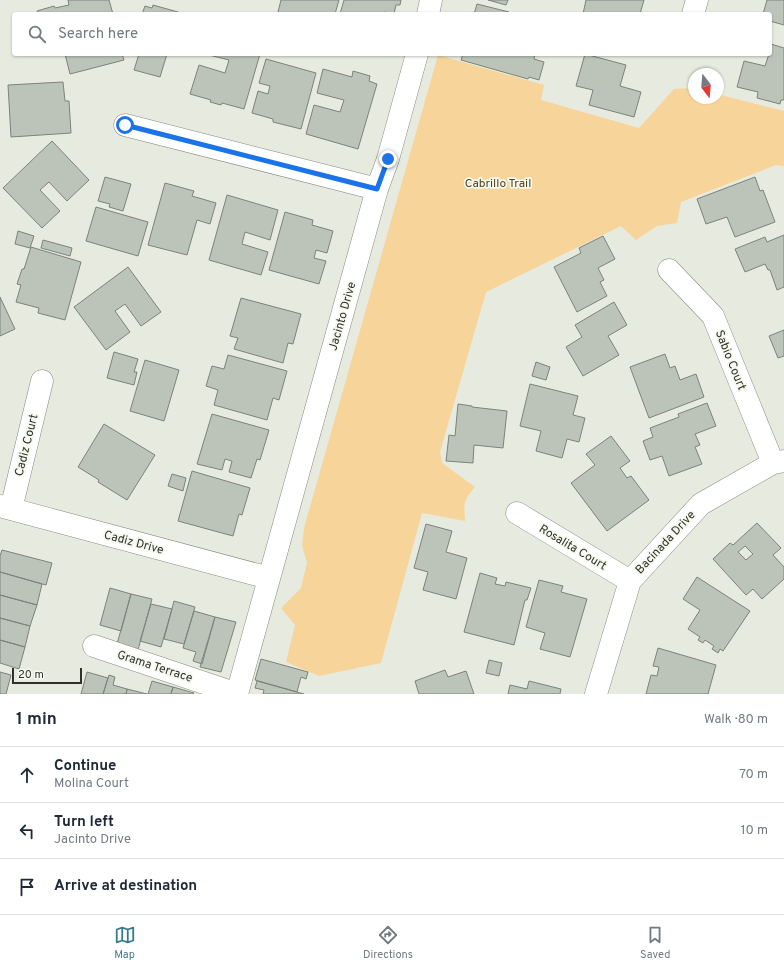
<!DOCTYPE html>
<meta charset="utf-8">
<style>
body{margin:0;font-family:Overpass,sans-serif;background:#f2f2f3;color:#1f2937}
.compass{position:absolute;left:688px;top:68px;width:36px;height:36px;border-radius:50%;background:#fff;box-shadow:0 1px 3px #0004;rotate:164deg}
.scale{position:absolute;left:12px;bottom:10px;width:70px;box-sizing:border-box;padding-left:4px;border:2px solid #30312d;border-top:0;font-size:11px;line-height:14px;white-space:nowrap;color:#30312d;-webkit-text-stroke:3px #f5f8ec;paint-order:stroke}
.stop{position:absolute;width:12px;height:12px;margin:-9px;border:3px solid #1a73e8;border-radius:50%;background:#fff}
.stop.end{background:#1a73e8;border-color:#fff;box-shadow:0 1px 4px #0008}
.list{margin:0;padding:0;list-style:none}
h2{display:flex;justify-content:space-between;align-items:center;height:52px;margin:0;padding:0 16px;font-size:17px}
h2 small{font-size:13px;font-weight:400;color:#747a83}
.list li{display:grid;grid-template-columns:26px 1fr auto;gap:12px;align-items:center;box-sizing:border-box;height:56px;padding:0 16px;border-top:1px solid #e0e1e3}
.list b{display:block;font-size:15px;white-space:nowrap}
.list p{margin:0;font-size:13px;white-space:nowrap;color:#747a83}
.list em{font-size:13px;font-style:normal;color:#747a83}
.icon{flex:none;width:22px;height:22px;fill:none;stroke:currentColor;stroke-width:2;stroke-linecap:round;stroke-linejoin:round}
.map{position:relative;flex:none;width:784px;height:694px;overflow:hidden}
.search{position:absolute;background:#fff;box-shadow:0 1px 3px #0004;left:12px;right:12px;top:12px;height:44px;display:flex;align-items:center;gap:10px;box-sizing:border-box;padding:0 14px;border-radius:4px;color:#747a83;font-size:15px}
.sheet{height:220px;background:#fff}
nav{display:flex;justify-content:space-around;align-items:center;box-sizing:border-box;height:56px;border-top:1px solid #e0e1e3;background:#fff;font-size:11px;color:#747a83}
nav a{display:grid;justify-items:center;gap:2px}
nav .on{color:#3a7a8e}
.map>svg:first-child{display:block}
</style>
<div class="map">
<svg width="784" height="694" viewBox="0 0 784 694">
<rect width="100%" height="100%" fill="#e7ebdf"/>
<!-- green -->
<path fill="#f7d499" d="M438 55 544 85 541 100 639 128 674 89 694 88V98H718V90L721 95 784 111V166L776 165 681 202 677 223 657 226 636 240 621 226 486 292 440 452 442 463 475 487C463 501 464 503 465 521L422 513 381 663 319 676 286 662 295 625 281 608 301 588 307 563 302 545 304 528Z"/>
<!-- building -->
<path fill="#bcc4ba" stroke="#7b837a" fill-rule="evenodd" d="M68 0H109L113 14H38L37 11 54 6 55 8 69 5Z
M281 0H339L335 14H284L278 12Z
M344 0H401L400 5H396L394 14 384 12 383 14H340Z
M488 0H508L506 5Z
M586 0H644L640 14H583Z
M767 0H784V25L770 21V14H763Z
M477 4 509 12 508 14H474Z
M153 5 185 14H142L145 6 152 8Z
M771 44 784 48V100H781L780 104 757 98 758 92 737 87 744 61 765 66 769 54H770Z
M65 54H122L124 60 70 74Z
M139 54H167L160 77 134 70Z
M205 54H260L244 109 222 103 221 105 210 102 211 100 190 94 199 65 225 73 229 60Z
M463 54H535L534 59 544 62 539 80 529 77 528 79 461 60Z
M585 54 626 65 620 86 641 92 634 117 589 105 593 90 576 86Z
M266 59 316 73 301 129 273 122V119L252 113 258 91 268 94 270 86 259 83Z
M323 69 352 77 353 71 370 76 369 81 377 84 358 149 306 134 314 105 340 112 344 100 317 93Z
M63 82 65 101H69L71 133 11 137 8 85Z
M52 141 89 180 67 201 49 182 40 190 60 211 42 228 3 188Z
M105 177 131 184 123 211 109 207 110 204 98 201Z
M755 177 760 191 763 190 775 222 735 237 727 217 706 224 697 199Z
M165 183 194 191 192 196 216 203 210 224 197 220 187 255 148 245Z
M227 195 278 210 270 240 245 232 242 244 268 252 261 275 209 260Z
M96 207 148 222 138 256 86 241Z
M285 212 313 220 312 225 333 231 327 253 316 250 314 258 326 261 319 284 269 270Z
M18 231 34 236 30 248 15 244Z
M784 235V287L777 290 770 270H768L765 264 745 272 735 249 765 237 767 242Z
M603 236 615 259 598 268 604 280 600 282 607 296 577 312 554 267 581 253 579 248Z
M43 240 72 248 70 256 41 248Z
M31 247 81 262 65 320 38 313 39 308 16 302 21 285 17 284 22 269H24Z
M128 267 161 312 141 326 125 304 115 311 130 332 106 350 74 307Z
M0 297 15 329 0 336Z
M241 298 301 314 293 344 288 343 283 363 234 349 238 338 230 336Z
M614 302 627 325 608 336 619 355 583 376 566 347 582 337 575 325Z
M784 330V356L778 358 769 336Z
M114 352 138 359 134 372H137L134 385 107 378Z
M665 354 670 368 675 366 680 380 696 374 704 397 649 418 630 367Z
M228 355 287 371 279 400 273 398 267 420 214 405 218 390 206 386 212 366 224 369Z
M145 360 179 370 164 421 130 411Z
M536 362 550 367 546 380 532 376Z
M530 384 578 396 573 415 585 418 579 442 567 439 562 458 536 451 541 431 520 426Z
M707 403 716 426 695 434 700 445 695 447 702 464 669 476 662 456 650 460 643 441 653 437 650 428 679 417 678 414Z
M458 404 472 406V407L507 411 503 448 474 445 473 463 446 461 449 435 455 436Z
M212 414 269 430 260 460 257 459 251 478 229 472 232 461 225 459 222 470 197 464Z
M104 424 155 455 127 500 98 482 99 480 78 467Z
M611 436 630 461 620 468 627 478 631 476 649 500 607 531 571 483 595 465 586 454Z
M192 471 250 488 242 515 239 514 233 536 178 521Z
M172 474 186 478 183 491 168 486Z
M757 523 781 548 773 555 784 567V579L762 599 753 589 746 595 713 559 730 543 733 545ZM745 546 753 554 746 560 738 552Z
M426 524 452 531 446 552 467 558 456 599 423 590 428 572 414 568Z
M2 550 52 563 46 585 0 572V556Z
M0 572 42 584 37 605 0 595Z
M480 573 497 578 495 584 505 586 506 582 531 588 527 600H525L514 645 464 632Z
M697 577 750 611 723 651 720 649 718 653 712 649 714 646 705 640 703 643 698 640 700 637 688 629 700 610 683 599Z
M539 580 563 586 561 592 587 599 570 657 540 649 545 633 526 627Z
M110 588 131 594 121 631 100 625Z
M131 594 152 599 138 650 117 644Z
M0 595 37 605 30 626 0 618Z
M174 601 195 607 184 644 164 639Z
M151 604 172 609 161 647 140 641Z
M194 611 215 617 202 664 193 661 196 652 183 648Z
M215 617 236 622 221 672 200 667Z
M0 618 30 626 25 647 0 640Z
M0 640 25 647 19 669 0 663Z
M658 648 716 665 708 694H646L651 675 657 676 659 667 653 666Z
M261 659 308 672 306 679 301 677 297 692 255 680Z
M489 660 502 663 499 676 486 673Z
M445 670 448 677 466 671 474 694H419L415 681Z
M0 672 11 675 6 694H0Z
M87 672 108 678 103 694H81Z
M109 675 115 677 113 685 127 689 126 694H103Z
M152 681 173 687 171 694H148Z
M257 681 297 692 304 694H263L264 690 255 688Z
M529 681 561 689 560 694H508L510 685 527 689Z
M173 687 194 693 193 694H171Z
M127 689 147 694H126Z"/>
<g fill="none" stroke-linecap="round" stroke-linejoin="round">
<!-- minor casing -->
<g stroke="#878a7f" stroke-width="23">
<path id="minor" d="M428 14 431 0
M693 14 697 0
M125 125 377 189
M669 270 713 316 773 463
M0 506 269 578
M11 509 42 381
M517 513 630 581
M94 646 237 694 377 189 388 159 417 54
M596 694 630 581 701 504 773 463 784 461"/>
</g>
<!-- minor -->
<use href="#minor" stroke="#fff" stroke-width="22"/>
</g>
<g fill="none" stroke-linecap="round" stroke-linejoin="round">
<!-- route -->
<path stroke="#1a73e8" stroke-width="5" d="M125 125 377 189 388 159"/>
</g>
<g text-anchor="middle" stroke-width="3.5" stroke-linejoin="round" paint-order="stroke">
<!-- park labels -->
<g font-size="12" fill="#56421e" stroke="#f5f8ec">
<text x="498" y="187">Cabrillo Trail</text>
</g>
<!-- street labels -->
<g font-size="12" fill="#30312d" stroke="#f5f8ec">
<text transform="translate(342 316) rotate(-74)" y="4">Jacinto Drive</text>
<text transform="translate(731 360) rotate(68)" y="4">Sabio Court</text>
<text transform="translate(26 445) rotate(-76)" y="4">Cadiz Court</text>
<text transform="translate(134 542) rotate(15)" y="4">Cadiz Drive</text>
<text transform="translate(665 542) rotate(-47)" y="4">Bacinada Drive</text>
<text transform="translate(573 547) rotate(31)" y="4">Rosalita Court</text>
<text transform="translate(155 666) rotate(18)" y="4">Grama Terrace</text>
</g>
</g>
</svg>
<svg class="compass" viewBox="-18 -18 36 36"><path d="M0-13l5 13h-10z" fill="#e53935"/><path d="M0 13l5-13h-10z" fill="#747a83"/></svg>
<div class="scale">20 m</div>
<div class="stop" style="left:125px;top:125px"></div>
<div class="stop end" style="left:388px;top:159px"></div>
<div class="search"><svg class="icon" aria-label="search" viewBox="0 0 24 24"><circle cx="10" cy="10" r="6"/><path d="M15 15l6 6"/></svg>Search here</div>
</div>
<section class="sheet">
<h2>1 min<small>Walk · 80 m</small></h2>
<ul class="list">
<li><svg class="icon" aria-label="ahead" viewBox="0 0 24 24"><path d="M12 20V5M6 11l6-6 6 6"/></svg><div><b>Continue</b><p>Molina Court</p></div><em>70 m</em></li>
<li><svg class="icon" aria-label="left" viewBox="0 0 24 24"><path d="M17 20v-9H6M10 6l-5 5 5 5"/></svg><div><b>Turn left</b><p>Jacinto Drive</p></div><em>10 m</em></li>
<li><svg class="icon" aria-label="arrive" viewBox="0 0 24 24"><path d="M6 21V4h12l-3 4 3 4H6"/></svg><div><b>Arrive at destination</b></div></li>
</ul>
</section>
<nav>
<a class="on"><svg class="icon" aria-label="map" viewBox="0 0 24 24"><path d="M3 6l6-2 6 2 6-2v14l-6 2-6-2-6 2zM9 4v14M15 6v14"/></svg>Map</a>
<a><svg class="icon" aria-label="directions" viewBox="0 0 24 24"><path d="M12 3l9 9-9 9-9-9zM9 14v-3h6M13 9l2 2-2 2"/></svg>Directions</a>
<a><svg class="icon" aria-label="saved" viewBox="0 0 24 24"><path d="M7 4h10v16l-5-4-5 4z"/></svg>Saved</a>
</nav>
